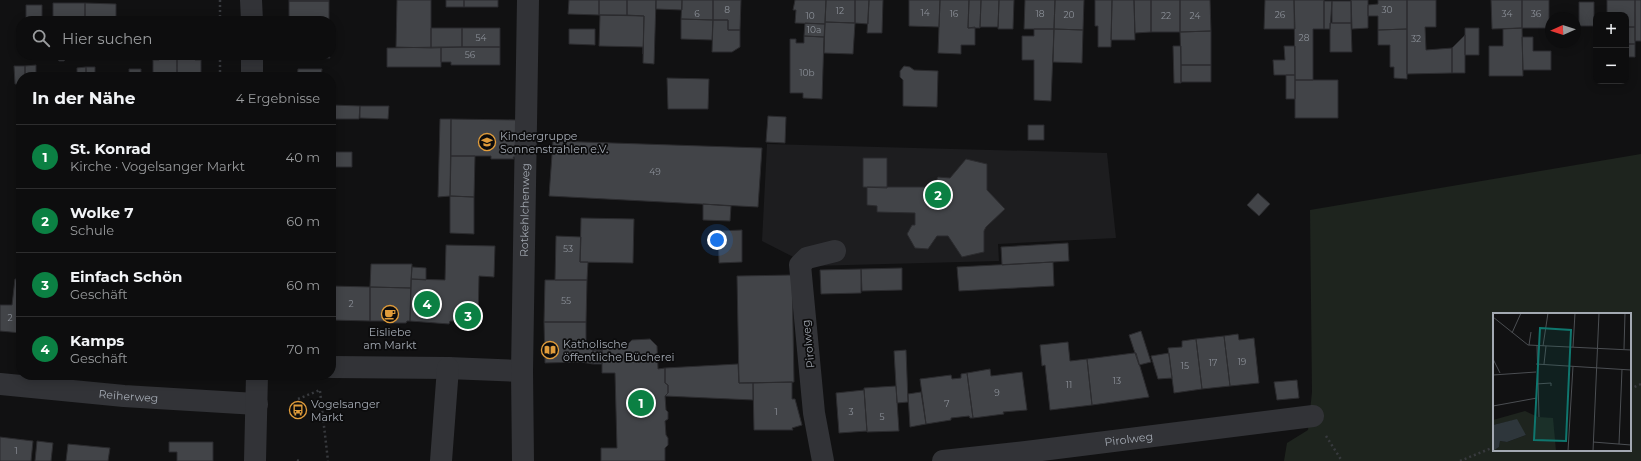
<!DOCTYPE html>
<html lang="de">
<meta charset="utf-8">
<style>
body{margin:0;font-family:Montserrat,sans-serif;background:#161617;color:#f1f3f6}
.controls{position:absolute;right:12px;top:12px;display:grid;overflow:hidden;border-radius:8px;box-shadow:0 2px 10px #0003}
.controls button{width:36px;height:36px;display:grid;place-items:center;padding:0;border:0;border-bottom:1px solid #2d2d2e;background:#0d0d0e;color:#f1f3f6;font:20px sans-serif}
.compass{position:absolute;left:1545px;top:12px;width:36px;height:36px;border-radius:50%;background:#0d0d0e;box-shadow:0 2px 10px #0003;rotate:267deg}
.you{position:absolute;left:717px;top:240px;width:14px;height:14px;margin:-10px;border:3px solid #fff;border-radius:50%;background:#1a73e8;box-shadow:0 0 0 6px #1a73e833}
.badge{display:grid;place-items:center;width:26px;height:26px;border-radius:50%;background:#0b8043;color:#fff;font-size:13px;font-weight:700}
.pin{position:absolute;translate:-50% -50%;border:2px solid #fff;box-shadow:0 1px 4px #0006}
.list{margin:0;padding:0;list-style:none}
h2{display:flex;justify-content:space-between;align-items:center;height:52px;margin:0;padding:0 16px;font-size:17px}
h2 small{font-size:13px;font-weight:400;color:#9a9c9e}
.list li{display:grid;grid-template-columns:26px 1fr auto;gap:12px;align-items:center;box-sizing:border-box;height:64px;padding:0 16px;border-top:1px solid #2d2d2e}
.list b{display:block;font-size:15px;white-space:nowrap}
.list p{margin:0;font-size:13px;white-space:nowrap;color:#9a9c9e}
.list em{font-size:13px;font-style:normal;color:#9a9c9e}
.icon{flex:none;width:22px;height:22px;fill:none;stroke:currentColor;stroke-width:2;stroke-linecap:round;stroke-linejoin:round}
.map{position:relative;flex:none;width:1641px;height:461px;overflow:hidden}
.search{position:absolute;background:#0d0d0e;box-shadow:0 2px 10px #0003;left:16px;top:16px;width:320px;height:44px;display:flex;align-items:center;gap:10px;box-sizing:border-box;padding:0 14px;border-radius:16px;color:#9a9c9e;font-size:15px}
.panel{position:absolute;background:#0d0d0e;box-shadow:0 2px 10px #0003;left:16px;top:72px;width:320px;height:308px;border-radius:16px}
.map>svg:first-child{display:block}
</style>
<div class="map">
<svg width="1641" height="461" viewBox="0 0 1641 461">
<rect width="100%" height="100%" fill="#111112"/>
<!-- built -->
<path fill="#1d1d1f" d="M767 144 1107 153 1116 238 998 244 999 261 811 266 762 241Z"/>
<!-- green -->
<path fill="#1e241e" fill-rule="evenodd" d="M1641 154V461H1284L1287 443 1308 430 1312 392 1310 210ZM1494 314H1630V450H1494Z"/>
<!-- building -->
<path fill="#424448" stroke="#2b2b2e" d="M289 0H329V1H289Z
M397 0H431V48L396 47Z
M446 0H464V7H446Z
M464 0H498V7H464Z
M569 0H599V15L568 14Z
M599 0H627V15H599Z
M627 0H656L654 64 643 63 644 16 627 15Z
M656 0H682V10L656 9Z
M682 0H713V20L681 19Z
M713 0H741L740 30H728V20H713Z
M795 0H826L825 24 795 23 796 10H793Z
M826 0H855V23L825 22Z
M855 0H869L868 24 855 23Z
M869 0H883L882 33H867Z
M909 0H940L939 27 909 26Z
M940 0H969L968 28 975 27V45H961V54L938 53Z
M969 0H981L980 28H968Z
M981 0H999L998 27H980Z
M999 0H1014L1013 29H998Z
M1025 0H1055L1054 29H1024Z
M1055 0H1084L1083 30 1054 29Z
M1095 0H1112L1111 47H1098V26H1095Z
M1112 0H1134L1135 40H1111Z
M1134 0H1151V32L1135 33Z
M1151 0H1180V32H1151Z
M1180 0H1210L1211 31 1180 32Z
M1265 0H1294L1295 29H1264Z
M1294 0H1324V29H1313V80H1295Z
M1351 0H1368V28L1352 29Z
M1378 0H1407V29L1378 30V16H1368V5L1378 4Z
M1407 0H1436V27H1425L1426 50 1452 48V73L1407 74Z
M1491 0H1522V28L1492 29Z
M1522 0H1549V28H1522Z
M1607 0H1635V27H1626V15H1607Z
M1635 0H1641V41H1635Z
M289 1H329V21H289Z
M1324 1H1332L1330 29H1324Z
M1332 1H1351V23H1332Z
M1579 2H1594V26H1579Z
M53 3H85V21H53Z
M85 3 116 4V21H85Z
M26 5H42V21H26Z
M600 15 644 16 643 54V47L599 46Z
M681 19 713 20 712 40 681 39Z
M713 20H728V30H740V47L732 52H712Z
M825 22 855 23 853 54 824 53Z
M805 23 825 24 824 37 804 36Z
M1330 23H1351L1352 52H1330Z
M1626 27H1635V44H1626Z
M431 28H462V47L431 48Z
M462 28H500V47H462Z
M1465 28H1479V55H1465Z
M1522 28 1523 76H1489V46H1503V29Z
M569 29H595V45L569 44Z
M1034 29H1054L1051 101 1034 100V60H1022V36H1034Z
M1054 29 1083 30 1082 63 1053 62Z
M1407 29V79L1394 78V67H1390V45H1378V30Z
M1211 31V65H1181L1180 32Z
M1465 35V73H1452V48Z
M804 36 824 37 822 99 803 98V93H790V39H796V43H804Z
M1522 37H1533V51H1551V70H1523Z
M1627 44H1635V57H1627Z
M1173 46H1181V83H1174Z
M1284 46H1295V75H1274L1273 60H1285Z
M441 47H500V65H451V62H441Z
M441 47V67H387V48Z
M54 55H70L64 61H59Z
M159 55H177V77H153V60H159Z
M177 55H195V58H177Z
M290 55H329L330 58H290Z
M177 58H195V60H201V77H177Z
M36 65V77H25V66Z
M1181 65H1211V82H1181Z
M14 66H25V77H21V84H15Z
M904 66 910 67 914 70 938 71 937 107 903 106V80L900 77V71Z
M86 67V77H77V68Z
M86 67H95V77H86Z
M129 69H141V77H129Z
M298 69H322L321 77H297Z
M1286 75H1295V99H1286Z
M667 78 709 79 708 109H668Z
M1295 80H1338V118H1295Z
M332 105 360 106 359 119H332Z
M360 106H389L388 119 360 118Z
M768 116 786 117 785 143 766 142Z
M440 119H451L450 196 438 197Z
M451 119 517 120 516 157H513L514 159H491V156H451Z
M1028 125H1044V140H1028Z
M553 141 762 148 758 207 549 196Z
M331 152H352V167H331Z
M451 156H475L474 197 450 196Z
M863 158H887V188L863 187Z
M966 159 987 164V190L1005 209 986 227 984 231V252L962 257 948 236H937L928 249 915 248 907 234 912 225H915V213L877 212V206L867 205V187H933L938 177 950 178Z
M1258 193 1270 204 1259 216 1247 205Z
M450 196 474 197V234L450 233Z
M703 204 731 206 730 221 703 220Z
M581 218 634 219 633 263 580 262Z
M331 222H332L331 286Z
M742 230V262L719 263 718 231Z
M556 236 581 237 580 262H588L587 280H555Z
M1068 243 1069 261 1002 265 1001 247Z
M446 245 495 246 494 277 479 276 478 322 450 321 449 324 410 321 411 279 445 280Z
M1053 262 1054 286 959 291 957 267Z
M371 264H412L411 288 370 287Z
M412 267 426 268V280L411 279Z
M902 268V290L862 291 861 269Z
M861 269V293L821 294 820 270Z
M792 275 794 382 739 383 737 276Z
M15 279H21V333L0 331V305H12Z
M545 280H587L586 322H544Z
M331 286 370 287V321L331 320Z
M370 287 411 288 410 321H407L406 323H389V321H370Z
M544 322H586V347H602V350H593V364L581 362 545 363Z
M1141 331 1151 362 1139 365 1129 335Z
M1238 334 1239 340 1254 338 1259 383 1230 386 1224 336Z
M1224 336 1230 386 1202 389 1196 339Z
M650 339 657 346 658 369 665 368V383L668 385V393L665 396 666 410 668 412V419L665 421 666 435 668 438V445L665 448V461H601V448H617L615 373H602V345H627L632 340Z
M1196 339 1202 389 1174 393 1168 348 1182 347V341Z
M1068 342 1070 361 1087 359 1092 405 1050 410 1045 365 1042 366 1040 345Z
M593 350H602V364H593Z
M906 350 908 402 897 403 894 351Z
M1134 353H1136L1149 397 1092 405 1087 359Z
M1169 353 1172 378 1158 379 1151 356Z
M738 364 739 383H753V400L665 396 668 393V385L665 383V368Z
M990 369 991 376 1022 372 1027 410 1003 412 1004 414 973 418 967 373Z
M967 373 973 418H970L969 416 951 418V420L926 424 920 379 951 375 952 379 961 378V374Z
M1297 380 1299 398 1277 400 1274 382Z
M792 382V399H795L802 425 792 428 793 430H754L753 383Z
M896 386 899 431 867 432 864 388Z
M864 390 867 431 839 433 836 393Z
M921 392 926 424 910 427 908 394Z
M0 437 33 441 31 461H0Z
M37 441 53 443 51 461H35Z
M169 442H213V461H177V452H169Z
M68 444 110 448 108 461H66Z"/>
<g fill="none" stroke-linecap="round" stroke-linejoin="round">
<!-- path -->
<path stroke="#383a3e" stroke-width="2.5" stroke-dasharray="2 3" stroke-linecap="butt" d="M220 0V21
M220 55V76
M1630 389 1641 384
M320 391 328 461
M298 399 320 390
M1326 436 1342 461
M297 460 299 461
M1460 461 1494 447"/>
<!-- minor -->
<g stroke="#323337" stroke-width="22">
<path d="M251 0 252 21"/>
<path d="M252 55V77"/>
<path d="M331 367 448 368 522 371"/>
<path id="s1" d="M0 384 124 396 257 404"/>
<path d="M255 461 257 375"/>
<path d="M441 461 448 368"/>
<path id="s2" d="M523 461 522 371 528 0"/>
<path d="M823 461 814 413 800 265 807 258 835 251"/>
<path id="s3" d="M943 461 1034 451 1313 416"/>
</g>
</g>
<!-- icons -->
<defs>
<g id="school-ring" transform="scale(0.9)"><circle r="9.5" fill="#0c0c0d" stroke="#e09c3b" stroke-width="1.5"/><path d="M0-5L7-2L0 1L-7-2ZM-4 1L0 2.5L4 1V4Q0 6-4 4Z" fill="#e09c3b"/></g>
<g id="cafe-ring" transform="scale(0.9)"><circle r="9.5" fill="#0c0c0d" stroke="#e09c3b" stroke-width="1.5"/><path d="M-5.5-4.5H6V0H3Q3 3.5 0 3.5H-2.5Q-5.5 3.5-5.5 0ZM3-3.2v2h1.7v-2ZM-6 4.5H4V6H-6Z" fill="#e09c3b"/></g>
<g id="library-ring" transform="scale(0.9)"><circle r="9.5" fill="#0c0c0d" stroke="#e09c3b" stroke-width="1.5"/><path d="M-6-4Q-3-5.5-.7-3.5V5Q-3 3-6 4ZM6-4Q3-5.5 .7-3.5V5Q3 3 6 4Z" fill="#e09c3b"/></g>
<g id="bus-ring" transform="scale(0.9)"><circle r="9.5" fill="#0c0c0d" stroke="#e09c3b" stroke-width="1.5"/><path d="M-5-6H5V4H4V6H2V4H-2V6H-4V4H-5ZM-3.5-4V0h7V-4ZM-3.5 1.2v1.5H-2V1.2ZM2 1.2v1.5H3.5V1.2Z" fill="#e09c3b"/></g>
</defs>
<g fill-rule="evenodd">
<use href="#school-ring" x="487" y="142"/>
<use href="#cafe-ring" x="390" y="314"/>
<use href="#library-ring" x="550" y="350"/>
<use href="#bus-ring" x="298" y="410"/>
</g>
<g text-anchor="middle" stroke-width="3.5" stroke-linejoin="round" paint-order="stroke">
<!-- number labels -->
<g font-size="9" fill="#8b9098">
<text x="727" y="13">8</text>
<text x="1387" y="13">30</text>
<text x="840" y="14">12</text>
<text x="925" y="16">14</text>
<text x="697" y="17">6</text>
<text x="954" y="17">16</text>
<text x="1040" y="17">18</text>
<text x="1507" y="17">34</text>
<text x="1536" y="17">36</text>
<text x="1069" y="18">20</text>
<text x="1280" y="18">26</text>
<text x="810" y="19">10</text>
<text x="1166" y="19">22</text>
<text x="1195" y="19">24</text>
<text x="814" y="33">10a</text>
<text x="481" y="41">54</text>
<text x="1304" y="41">28</text>
<text x="1416" y="42">32</text>
<text x="470" y="58">56</text>
<text x="807" y="76">10b</text>
<text x="655" y="175">49</text>
<text x="568" y="252">53</text>
<text x="566" y="304">55</text>
<text x="351" y="307">2</text>
<text x="10" y="321">2</text>
<text x="1242" y="365">19</text>
<text x="1213" y="366">17</text>
<text x="1185" y="369">15</text>
<text x="1117" y="384">13</text>
<text x="1069" y="388">11</text>
<text x="997" y="396">9</text>
<text x="947" y="407">7</text>
<text x="776" y="415">1</text>
<text x="851" y="415">3</text>
<text x="882" y="420">5</text>
<text x="16" y="454">1</text>
</g>
<!-- poi labels -->
<g font-size="11" fill="#a3a9b2" stroke="#0c0c0d" text-anchor="start">
<text x="500" y="140">Kindergruppe<tspan x="500" dy="13">Sonnenstrahlen e.V.</tspan></text>
<text x="390" y="336" text-anchor="middle">Eisliebe<tspan x="390" dy="13">am Markt</tspan></text>
<text x="563" y="348">Katholische<tspan x="563" dy="13">öffentliche Bücherei</tspan></text>
<text x="311" y="408">Vogelsanger<tspan x="311" dy="13">Markt</tspan></text>
</g>
<!-- street labels -->
<g font-size="11" fill="#a3a9b2" stroke="#0c0c0d">
<text dy="4" stroke="none"><textPath href="#s2" startOffset="251">Rotkehlchenweg</textPath></text>
<text transform="translate(808 344) rotate(-96)" y="4">Pirolweg</text>
<text dy="4" stroke="none"><textPath href="#s1" startOffset="129">Reiherweg</textPath></text>
<text dy="4" stroke="none"><textPath href="#s3" startOffset="187">Pirolweg</textPath></text>
</g>
</g>
<!-- overview -->
<g transform="translate(1493 313)">
<rect width="138" height="138" fill="#111112"/>
<path d="M32 98 45 104 60 105 63 138H0L6 134 7 128 14 129 33 122 22 107 0 112V107Z" fill="#1e241e"/>
<path d="M24 106 33 122 14 129 7 128 6 134 0 138V112Z" fill="#2e363b"/>
<path fill="none" stroke="#4b4e52" stroke-width="1" d="M0 4 35 32 138 37M19 20 28 0M36 32 38 19M44 32 46 104M50 33 55 0M80 34 82 0M131 36 132 0M0 46 7 60M43 51 138 57M51 51 53 33M0 62 43 59M43 71 58 70V73M0 93 44 85M100 129 138 132M126 131 129 56M75 138 80 53M100 138 106 0"/>
<path fill="#0f766e" fill-opacity="0.15" stroke="#0f766e" stroke-width="2" d="M47 15 78 17 73 128 41 127Z"/>
<rect width="138" height="138" fill="none" stroke="#a3a9b2" stroke-width="2"/>
</g>
</svg>
<div class="controls">
<button>+</button>
<button>−</button>
</div>
<svg class="compass" viewBox="-18 -18 36 36"><path d="M0-13l5 13h-10z" fill="#e53935"/><path d="M0 13l5-13h-10z" fill="#9a9c9e"/></svg>
<div class="you"></div>
<div class="pin badge" style="left:641px;top:403px">1</div>
<div class="pin badge" style="left:938px;top:195px">2</div>
<div class="pin badge" style="left:468px;top:316px">3</div>
<div class="pin badge" style="left:427px;top:304px">4</div>
<div class="search"><svg class="icon" aria-label="search" viewBox="0 0 24 24"><circle cx="10" cy="10" r="6"/><path d="M15 15l6 6"/></svg>Hier suchen</div>
<section class="panel">
<h2>In der Nähe<small>4 Ergebnisse</small></h2>
<ul class="list">
<li><span class="badge">1</span><div><b>St. Konrad</b><p>Kirche · Vogelsanger Markt</p></div><em>40 m</em></li>
<li><span class="badge">2</span><div><b>Wolke 7</b><p>Schule</p></div><em>60 m</em></li>
<li><span class="badge">3</span><div><b>Einfach Schön</b><p>Geschäft</p></div><em>60 m</em></li>
<li><span class="badge">4</span><div><b>Kamps</b><p>Geschäft</p></div><em>70 m</em></li>
</ul>
</section>
</div>
